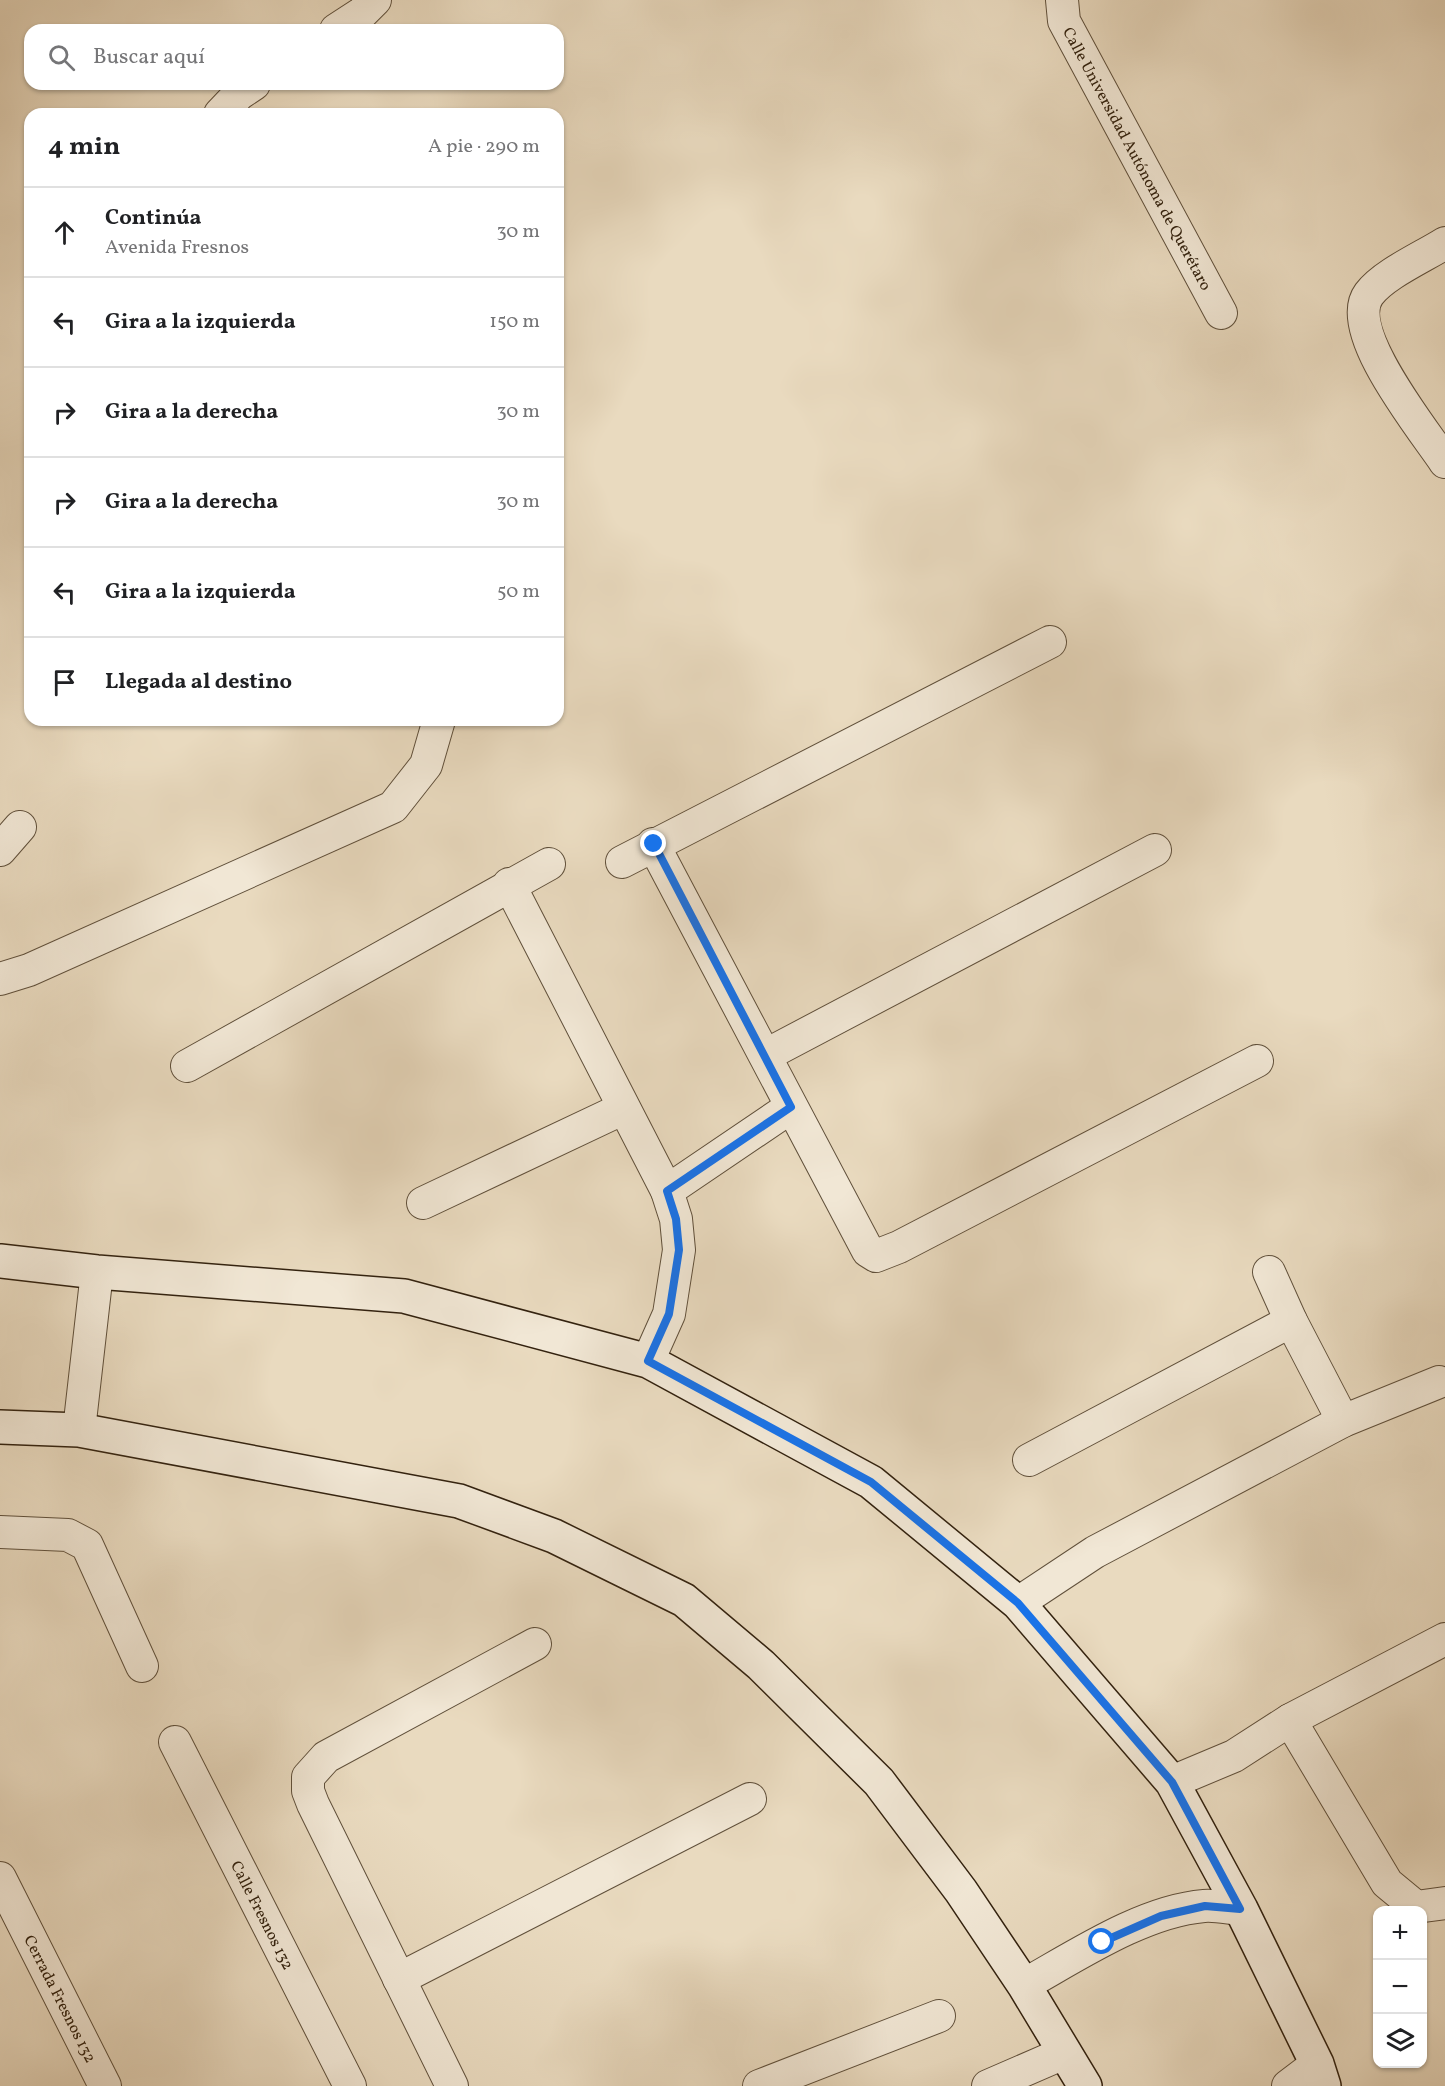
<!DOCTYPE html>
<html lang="es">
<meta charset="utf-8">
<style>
body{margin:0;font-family:Vollkorn,serif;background:#f2f2f2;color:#202124}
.controls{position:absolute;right:18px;bottom:18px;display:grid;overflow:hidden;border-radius:12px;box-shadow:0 2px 4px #0004}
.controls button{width:54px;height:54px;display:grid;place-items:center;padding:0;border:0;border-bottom:2px solid #e0e0e0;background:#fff;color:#202124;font:30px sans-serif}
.stop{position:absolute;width:18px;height:18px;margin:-14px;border:4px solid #1a73e8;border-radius:50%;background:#fff}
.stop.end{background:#1a73e8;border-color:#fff;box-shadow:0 2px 6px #0008}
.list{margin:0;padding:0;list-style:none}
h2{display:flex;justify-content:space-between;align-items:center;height:78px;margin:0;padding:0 24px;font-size:26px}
h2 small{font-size:20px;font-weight:400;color:#757577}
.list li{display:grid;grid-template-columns:39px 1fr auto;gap:18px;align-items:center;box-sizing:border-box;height:90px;padding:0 24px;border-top:2px solid #e0e0e0}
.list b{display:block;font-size:22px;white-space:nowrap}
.list p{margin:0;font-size:20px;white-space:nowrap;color:#757577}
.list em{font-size:20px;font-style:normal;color:#757577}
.icon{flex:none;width:33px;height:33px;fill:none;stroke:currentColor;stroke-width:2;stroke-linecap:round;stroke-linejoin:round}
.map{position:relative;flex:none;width:1445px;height:2086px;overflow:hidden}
.search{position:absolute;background:#fff;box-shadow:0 2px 4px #0004;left:24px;top:24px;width:540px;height:66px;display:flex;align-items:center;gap:15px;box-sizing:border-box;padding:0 21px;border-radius:18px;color:#757577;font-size:22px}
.panel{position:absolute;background:#fff;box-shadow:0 2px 4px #0004;left:24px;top:108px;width:540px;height:618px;border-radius:18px}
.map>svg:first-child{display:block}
</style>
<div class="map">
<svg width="1445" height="2086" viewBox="0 0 1445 2086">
<rect width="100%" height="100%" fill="#e9dabf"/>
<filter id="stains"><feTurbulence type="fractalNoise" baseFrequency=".00333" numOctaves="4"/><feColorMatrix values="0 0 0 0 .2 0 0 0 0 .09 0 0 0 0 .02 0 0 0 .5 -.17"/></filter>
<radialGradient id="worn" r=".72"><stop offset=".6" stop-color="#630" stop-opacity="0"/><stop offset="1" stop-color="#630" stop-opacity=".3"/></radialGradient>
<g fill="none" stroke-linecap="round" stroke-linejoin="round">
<!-- street casing -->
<g stroke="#60503b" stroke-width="34">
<g id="street">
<path id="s1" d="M1062 0 1064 21 1221 313"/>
<path d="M336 30 362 13 375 0"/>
<path d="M220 114 239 94 254 84"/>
<path d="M1445 243C1423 257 1384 274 1369 294 1342 330 1423 429 1445 462"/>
<path d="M653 844 868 1251 876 1256 899 1247 1257 1061"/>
<path d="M0 850 20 827"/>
<path d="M622 862 1050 642"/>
<path d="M509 884 667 1191 676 1219 679 1250 669 1314 648 1361"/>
<path d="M0 979 29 970 393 807 426 765 439 720"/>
<path d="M766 1055 1155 850"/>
<path d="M187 1066 549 864"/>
<path d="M667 1191 791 1107"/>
<path d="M423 1203 622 1109"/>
<path d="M1269 1272 1291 1321 1343 1421"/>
<path d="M79 1430 97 1272"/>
<path d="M1029 1460 1291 1321"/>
<path d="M0 1532 68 1535 87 1545 142 1666"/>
<path d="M1018 1603 1095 1552 1343 1421 1439 1382"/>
<path d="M1290 1720 1387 1883 1416 1907 1445 1903"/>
<path id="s2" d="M175 1742 350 2086"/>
<path d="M1172 1782 1234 1756 1290 1720 1445 1639"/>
<path id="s3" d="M0 1878 105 2086"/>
<path d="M399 1979 750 1799"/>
<path d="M1024 1985C1076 1956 1143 1911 1204 1906 1215 1905 1229 1908 1241 1909"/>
<path d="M452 2086 313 1804 308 1791V1777L326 1757 535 1644"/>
<path d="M759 2086 939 2016"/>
<path d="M988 2086 1064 2053"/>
<path d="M1288 2086 1317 2064"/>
</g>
</g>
<!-- secondary casing -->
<g stroke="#33220f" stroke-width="36">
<path id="secondary" d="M0 1261 97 1272 404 1296 648 1361 871 1482 1018 1603 1172 1782 1241 1909 1317 2064 1324 2086
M0 1427 79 1430 459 1501 554 1536 684 1600 761 1665 879 1782 961 1891 1024 1985 1085 2086"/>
</g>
<!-- street -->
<use href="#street" stroke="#f1e7d5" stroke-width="32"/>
<!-- secondary -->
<use href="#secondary" stroke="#f1e7d5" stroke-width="33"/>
</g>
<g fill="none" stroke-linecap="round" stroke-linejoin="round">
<!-- route -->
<path stroke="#1a73e8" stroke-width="8" d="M654 844 791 1107 667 1191 676 1219 679 1250 669 1314 648 1361 871 1482 1018 1603 1172 1782 1240 1909 1205 1906 1161 1916 1102 1942"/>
</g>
<g text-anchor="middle" stroke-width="6" stroke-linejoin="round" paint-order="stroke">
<!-- street labels -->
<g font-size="16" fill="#33220f" stroke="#f1e7d5">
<text dy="6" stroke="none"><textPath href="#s1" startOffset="177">Calle Universidad Autónoma de Querétaro</textPath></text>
<text dy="6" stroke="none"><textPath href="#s2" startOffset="194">Calle Fresnos 132</textPath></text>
<text dy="6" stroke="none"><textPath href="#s3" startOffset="135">Cerrada Fresnos 132</textPath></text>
</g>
</g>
<rect width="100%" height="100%" filter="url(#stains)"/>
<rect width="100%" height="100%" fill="url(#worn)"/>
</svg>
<div class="controls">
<button>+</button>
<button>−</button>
<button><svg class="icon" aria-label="layers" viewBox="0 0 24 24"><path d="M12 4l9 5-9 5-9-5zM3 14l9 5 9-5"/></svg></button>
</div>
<div class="stop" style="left:1102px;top:1942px"></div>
<div class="stop end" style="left:654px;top:844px"></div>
<div class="search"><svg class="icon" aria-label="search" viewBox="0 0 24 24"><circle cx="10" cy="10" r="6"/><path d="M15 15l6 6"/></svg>Buscar aquí</div>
<section class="panel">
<h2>4 min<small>A pie · 290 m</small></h2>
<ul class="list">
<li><svg class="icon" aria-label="ahead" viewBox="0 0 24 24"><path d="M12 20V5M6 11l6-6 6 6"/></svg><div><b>Continúa</b><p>Avenida Fresnos</p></div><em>30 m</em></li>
<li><svg class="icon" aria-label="left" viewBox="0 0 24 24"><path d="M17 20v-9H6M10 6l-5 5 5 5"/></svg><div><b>Gira a la izquierda</b></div><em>150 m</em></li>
<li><svg class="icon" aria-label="right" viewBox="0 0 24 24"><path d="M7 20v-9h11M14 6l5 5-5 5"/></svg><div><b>Gira a la derecha</b></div><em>30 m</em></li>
<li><svg class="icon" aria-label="right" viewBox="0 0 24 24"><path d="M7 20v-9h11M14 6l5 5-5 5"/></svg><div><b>Gira a la derecha</b></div><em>30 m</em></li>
<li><svg class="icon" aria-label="left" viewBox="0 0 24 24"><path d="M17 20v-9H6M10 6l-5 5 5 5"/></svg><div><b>Gira a la izquierda</b></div><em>50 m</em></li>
<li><svg class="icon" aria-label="arrive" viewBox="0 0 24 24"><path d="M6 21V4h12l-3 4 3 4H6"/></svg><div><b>Llegada al destino</b></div></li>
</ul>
</section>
</div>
